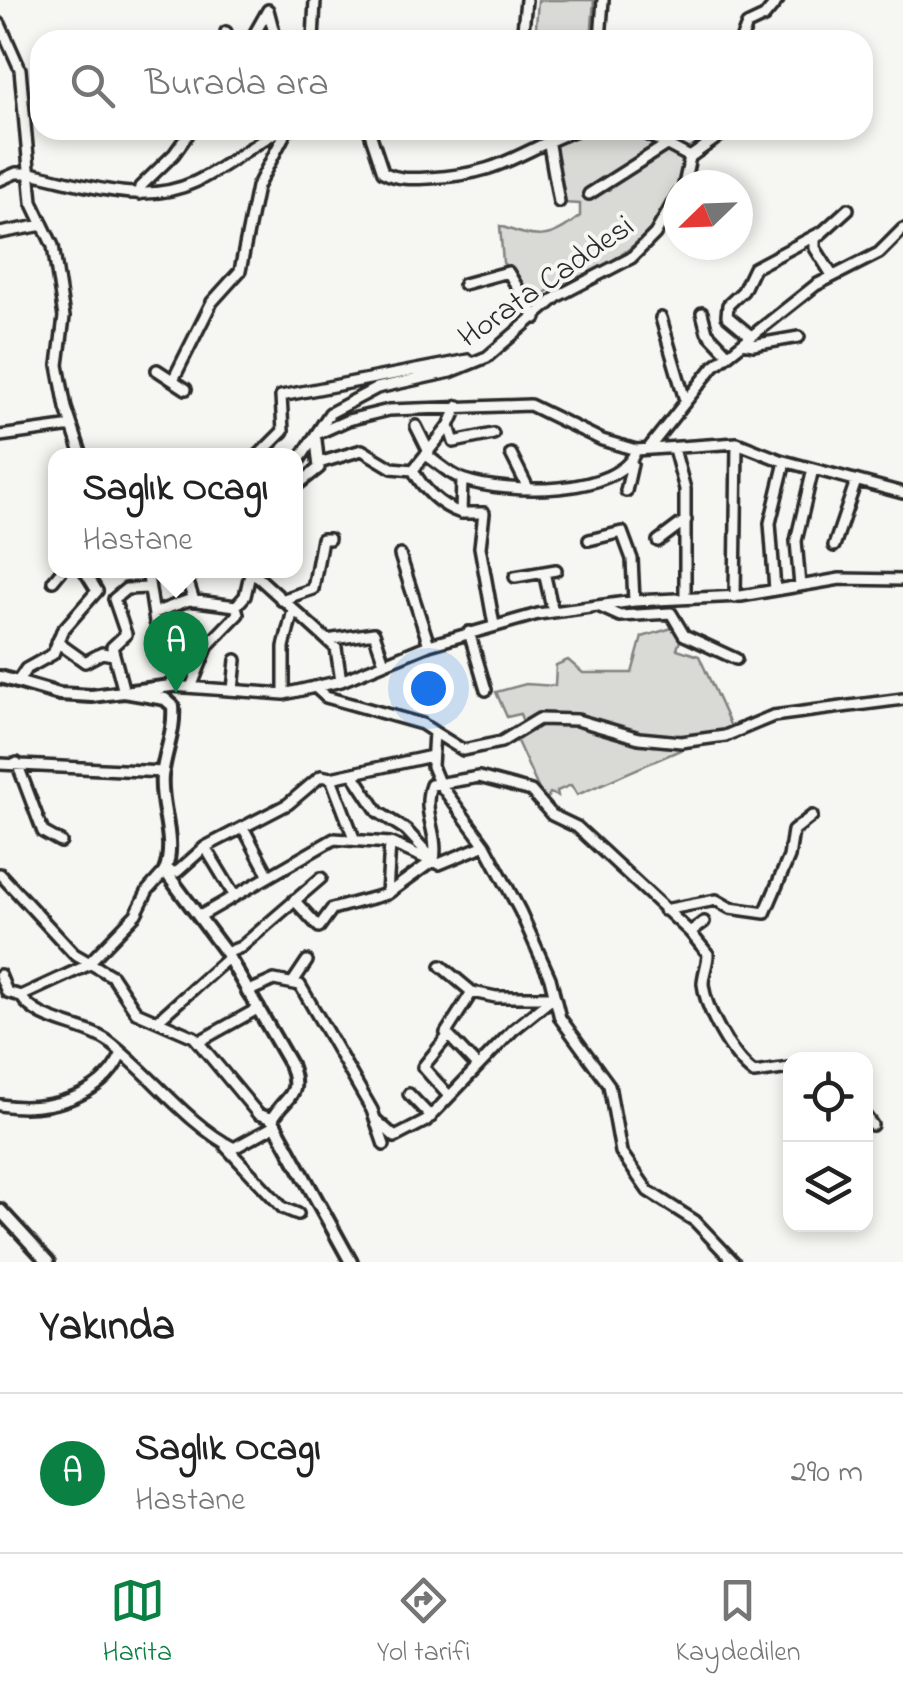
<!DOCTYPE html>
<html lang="tr">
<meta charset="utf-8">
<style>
body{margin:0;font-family:"Indie Flower",sans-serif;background:#f6f6f6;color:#222}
.controls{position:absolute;right:30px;bottom:30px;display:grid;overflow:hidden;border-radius:20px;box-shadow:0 5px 15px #0003}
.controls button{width:90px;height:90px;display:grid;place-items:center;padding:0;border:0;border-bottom:2px solid #e0e0e0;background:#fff;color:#222;font:50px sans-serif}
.compass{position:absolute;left:663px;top:170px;width:90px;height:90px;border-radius:50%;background:#fff;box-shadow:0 5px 15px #0003;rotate:247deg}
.you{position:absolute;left:428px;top:688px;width:35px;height:35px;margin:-25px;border:8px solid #fff;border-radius:50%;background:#1a73e8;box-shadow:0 0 0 15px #1a73e833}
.badge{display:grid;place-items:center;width:65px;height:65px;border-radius:50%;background:#0b8043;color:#fff;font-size:32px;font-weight:700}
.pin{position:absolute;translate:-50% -82px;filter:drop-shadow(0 2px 5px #0008)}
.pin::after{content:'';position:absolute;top:52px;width:35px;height:30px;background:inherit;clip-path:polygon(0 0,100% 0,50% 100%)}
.popup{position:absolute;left:48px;top:448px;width:255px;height:130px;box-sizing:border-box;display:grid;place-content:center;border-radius:20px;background:#fff;filter:drop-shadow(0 2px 8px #0005);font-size:32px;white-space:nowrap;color:#767676}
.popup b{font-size:38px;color:#222}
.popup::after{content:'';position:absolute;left:50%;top:100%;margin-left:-20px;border:20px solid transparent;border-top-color:#fff}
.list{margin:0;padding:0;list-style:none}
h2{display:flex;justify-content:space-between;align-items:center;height:130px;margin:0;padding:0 40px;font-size:42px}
h2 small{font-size:32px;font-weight:400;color:#767676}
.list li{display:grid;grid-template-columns:65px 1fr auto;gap:30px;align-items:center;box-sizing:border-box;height:160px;padding:0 40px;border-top:2px solid #e0e0e0}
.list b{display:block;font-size:38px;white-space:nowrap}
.list p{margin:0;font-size:32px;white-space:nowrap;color:#767676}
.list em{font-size:32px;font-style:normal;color:#767676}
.icon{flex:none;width:55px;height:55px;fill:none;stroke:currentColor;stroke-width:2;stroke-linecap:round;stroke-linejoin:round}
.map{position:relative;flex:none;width:903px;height:1262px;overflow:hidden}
.search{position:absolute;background:#fff;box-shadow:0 5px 15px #0003;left:30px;right:30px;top:30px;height:110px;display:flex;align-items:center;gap:25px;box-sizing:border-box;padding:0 35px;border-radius:30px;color:#767676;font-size:38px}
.sheet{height:290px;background:#fff}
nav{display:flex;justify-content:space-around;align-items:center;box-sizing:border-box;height:140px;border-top:2px solid #e0e0e0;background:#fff;font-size:28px;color:#767676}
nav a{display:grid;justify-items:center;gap:5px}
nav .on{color:#0b8043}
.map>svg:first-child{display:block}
</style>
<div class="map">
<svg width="903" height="1262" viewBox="0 0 903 1262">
<rect width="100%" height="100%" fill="#f6f6f2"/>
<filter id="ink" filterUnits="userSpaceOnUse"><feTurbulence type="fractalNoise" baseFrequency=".01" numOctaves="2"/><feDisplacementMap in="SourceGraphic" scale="20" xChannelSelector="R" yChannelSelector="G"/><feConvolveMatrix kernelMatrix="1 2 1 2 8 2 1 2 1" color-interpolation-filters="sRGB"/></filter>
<g filter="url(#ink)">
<!-- green -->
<path fill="#d9d9d5" stroke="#828280" stroke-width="2.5" d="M538 0H594L591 40H535Z
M587 130H632L650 143 686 157C674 214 637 253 584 275 562 284 546 286 532 307L517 276 503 263 500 226C536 239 549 242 580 216V204L562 203 552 147Z
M672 628 681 638 677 649 699 656 732 729C682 753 628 726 578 718 562 715 540 721 524 724L520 714 507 717 496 692 526 684 555 686 556 665 568 660 583 673H632L642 637Z
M540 723 576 724 638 741 694 744 577 795 571 785 557 791 558 796 550 793 545 803 516 739Z"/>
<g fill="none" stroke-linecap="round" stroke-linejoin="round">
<!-- minor casing -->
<g stroke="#2b2b2b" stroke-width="16">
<path id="minor" d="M0 24 20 69 32 202 53 246 64 317 58 365 66 408 82 456
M226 32 227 40
M251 40 268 10 276 40
M313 40 315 0
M522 40 526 0
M600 40 603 0
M741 40 747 25 764 17 778 0
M369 130 383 172C398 180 413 179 429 178 502 174 514 154 576 130
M639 130 690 157
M549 145 559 202
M690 157 728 130
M0 180 16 173H30C84 184 142 207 195 182 226 167 251 145 281 130
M684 185 690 157
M139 194 140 187 174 154 191 130
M589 194 666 145
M0 233 43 225
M832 275 815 248V239L848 209
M464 284 508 272 536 318
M702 313 707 332 728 354
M661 318 685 400
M751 336 727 316 728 305 743 291 754 268 822 232
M743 343 753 345 799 337
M157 370 186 389
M174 378 212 302 240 271 257 187 287 130
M458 406 449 426 454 442 493 434
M416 426 429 452
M449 426 413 470C423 489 440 506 461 513
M319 433 348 420 389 410 530 405 602 440 636 450 737 443 780 460 903 493
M0 436 72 426
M648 449 714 366 816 285 879 253 903 229
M674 449 685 489V598
M511 454 528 488
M426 455C438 463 451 476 465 480 505 494 620 497 636 450
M258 456 283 431 281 396 468 360
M319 463 362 450 392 468 413 470
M296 465 330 413 377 388 450 372 487 357 558 296 631 258 655 234 678 194
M462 480 461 513H484L480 547 494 625
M296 486 319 468 316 440
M626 491 632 464
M589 540 622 532 632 559 634 601
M658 541 686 520
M834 546 856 481
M400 555 429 645
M147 570 155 622 176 672 171 686 284 694 341 681 429 645 538 614 634 601 741 596 840 579 903 580
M184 570 194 601
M250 570 336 648 341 681
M544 572 553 612
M515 577 556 570
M53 581 62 570
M800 586 796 541 813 469
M775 590 770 523 785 462
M735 597 737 443
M281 600 313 589 322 539H329
M236 606 245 596 250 574
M600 607 620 616 671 613 684 635 736 659
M154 613 189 600 236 606 238 614 208 645 192 685
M469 632 486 690
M327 640 374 633 384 662
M57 642 85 662 102 653 113 655
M18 681 26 669 53 654 62 631 97 591 84 570
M316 688 326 697 422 724 434 732 432 766 439 783 485 845 520 911 550 978 560 1018 609 1085 621 1152 648 1191 695 1221 734 1262
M233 690 236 660
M124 692 112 647 126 634 114 599 126 589 147 588
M284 694V647L293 610
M434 732 463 750 501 742 539 719 577 720 639 738 681 742 725 736 773 716 903 699
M17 763 43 832 61 842
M0 764 163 772
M353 774 378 812 406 830 432 858
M331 778 354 838
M244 829 269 876
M205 847 234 895
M0 874 74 954 112 976 136 1012 194 1037 258 1114 272 1119
M387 894 390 843
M294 900 319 927 332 909 387 894 434 860C439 833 421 812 431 785L479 777 531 791 552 815 577 827 690 932 704 922
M664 910 716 900 730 908 765 913 789 857 793 831 812 816
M200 916 334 839 390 843 439 864 485 845
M690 932 708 954C708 964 703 974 703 984 706 1011 732 1057 754 1073L790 1068
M226 953 241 947 321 878
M441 966 472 992
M0 975 7 992 21 996
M293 982 307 961
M247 992 274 980 300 985 372 1110 384 1145
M157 1021 228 958
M448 1036 423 1067 449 1096
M198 1042 259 1008
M477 1066 446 1033 472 992 496 997H554
M409 1094 431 1117
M0 1105C44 1112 101 1099 121 1055
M866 1117 872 1125
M376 1120 395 1137 426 1121 513 1030 554 997
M276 1125 234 1148C187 1124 151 1074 109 1042 83 1023 38 1024 21 996L86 966 136 914 148 890 165 871 177 872 205 847 288 804 321 776 331 778 432 756
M226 1147 283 1208 298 1214"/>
</g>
<!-- major casing -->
<g stroke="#2b2b2b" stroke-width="18">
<path id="major" d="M0 677 59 694 92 696 171 686
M124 692 165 699 173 706C175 732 165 751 162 776 159 807 177 840 165 871L226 953 290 1064C302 1098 287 1093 272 1119L351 1262
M0 1210 48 1262"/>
</g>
<!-- minor -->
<use href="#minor" stroke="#f6f6f2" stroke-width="9"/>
<!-- major -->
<use href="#major" stroke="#f6f6f2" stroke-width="10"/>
</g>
</g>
<g text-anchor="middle" stroke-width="8" stroke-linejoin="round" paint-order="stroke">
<!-- street labels -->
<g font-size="32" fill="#2b2b2b" stroke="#f6f6f2">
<text transform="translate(545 280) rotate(-35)" y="11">Horata Caddesi</text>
</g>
</g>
</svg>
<div class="controls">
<button><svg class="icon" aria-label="locate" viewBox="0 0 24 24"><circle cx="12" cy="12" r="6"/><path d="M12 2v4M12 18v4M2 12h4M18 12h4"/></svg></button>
<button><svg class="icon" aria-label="layers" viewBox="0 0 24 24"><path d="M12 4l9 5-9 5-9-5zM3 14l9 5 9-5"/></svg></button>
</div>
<svg class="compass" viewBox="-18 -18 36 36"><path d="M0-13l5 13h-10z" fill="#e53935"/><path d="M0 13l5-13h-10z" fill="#767676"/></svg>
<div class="you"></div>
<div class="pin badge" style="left:176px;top:693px">A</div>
<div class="popup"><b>Saglık Ocagı</b>Hastane</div>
<div class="search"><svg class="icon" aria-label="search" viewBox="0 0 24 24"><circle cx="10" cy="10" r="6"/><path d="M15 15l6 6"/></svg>Burada ara</div>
</div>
<section class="sheet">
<h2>Yakında<small></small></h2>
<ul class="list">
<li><span class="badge">A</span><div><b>Saglık Ocagı</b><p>Hastane</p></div><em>290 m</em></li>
</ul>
</section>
<nav>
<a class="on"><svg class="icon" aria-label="map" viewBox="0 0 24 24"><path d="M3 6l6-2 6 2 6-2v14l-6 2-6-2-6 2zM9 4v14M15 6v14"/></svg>Harita</a>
<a><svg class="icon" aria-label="directions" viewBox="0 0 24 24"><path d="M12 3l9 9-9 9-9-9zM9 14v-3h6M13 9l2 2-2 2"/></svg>Yol tarifi</a>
<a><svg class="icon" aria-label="saved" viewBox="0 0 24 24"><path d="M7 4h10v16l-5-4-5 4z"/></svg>Kaydedilen</a>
</nav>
